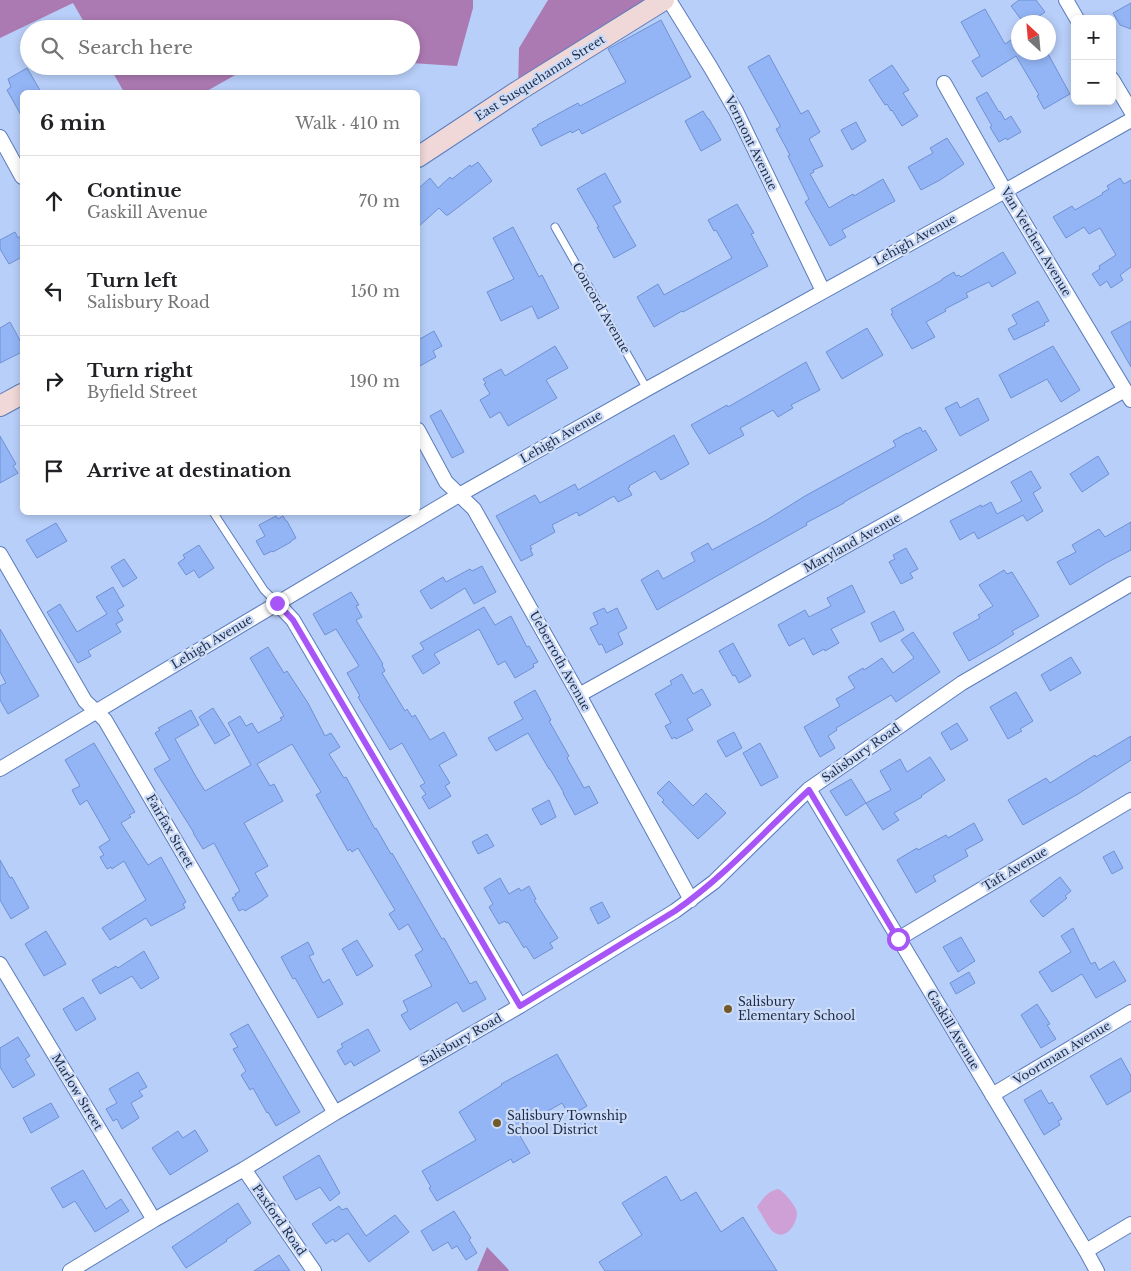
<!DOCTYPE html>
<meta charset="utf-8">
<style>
body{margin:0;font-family:"Libre Baskerville",serif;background:#f2f2f2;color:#202124}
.controls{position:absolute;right:15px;top:15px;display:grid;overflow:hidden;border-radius:8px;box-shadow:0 2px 8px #0003}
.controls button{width:45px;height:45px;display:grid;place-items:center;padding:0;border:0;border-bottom:1px solid #e0e0e0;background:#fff;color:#202124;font:25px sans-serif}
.compass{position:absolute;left:1011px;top:15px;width:45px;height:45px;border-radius:50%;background:#fff;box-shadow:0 2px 8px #0003;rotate:334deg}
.stop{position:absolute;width:15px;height:15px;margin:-11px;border:4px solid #a855f7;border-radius:50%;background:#fff}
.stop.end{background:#a855f7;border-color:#fff;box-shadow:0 1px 5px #0008}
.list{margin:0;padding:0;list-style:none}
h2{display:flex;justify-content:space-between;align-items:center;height:65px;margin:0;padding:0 20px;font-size:21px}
h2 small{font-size:16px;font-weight:400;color:#757577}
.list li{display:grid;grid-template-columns:32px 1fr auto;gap:15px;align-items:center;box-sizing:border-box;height:90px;padding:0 20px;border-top:1px solid #e0e0e0}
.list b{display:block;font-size:19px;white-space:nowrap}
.list p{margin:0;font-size:16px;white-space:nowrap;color:#757577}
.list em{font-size:16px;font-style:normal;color:#757577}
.icon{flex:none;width:28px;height:28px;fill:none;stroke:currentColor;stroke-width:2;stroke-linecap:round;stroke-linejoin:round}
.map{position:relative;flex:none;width:1131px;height:1271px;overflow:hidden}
.search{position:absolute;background:#fff;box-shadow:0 2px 8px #0003;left:20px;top:20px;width:400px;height:55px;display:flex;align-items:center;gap:12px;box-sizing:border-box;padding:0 18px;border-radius:28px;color:#757577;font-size:19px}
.panel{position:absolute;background:#fff;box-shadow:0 2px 8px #0003;left:20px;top:90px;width:400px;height:425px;border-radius:8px}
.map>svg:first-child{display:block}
</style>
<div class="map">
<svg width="1131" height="1271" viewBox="0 0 1131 1271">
<rect width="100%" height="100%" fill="#b8cff9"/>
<!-- green -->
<path fill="#cfa0d5" d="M778 1189C784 1191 797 1207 797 1213 797 1223 787 1240 775 1233 769 1230 762 1214 757 1207 762 1199 768 1191 778 1189Z"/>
<!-- forest -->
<path fill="#ac7ab2" d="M0 0H473V8L457 66 411 63V29H88L73 3 0 38Z
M548 0H664L518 91 519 48Z
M109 66H287L237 74 205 92H124Z
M487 1247 508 1269 509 1271H477Z"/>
<!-- building -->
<path fill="#93b5f5" stroke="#6f91d3" d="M1019 0H1036L1045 12 1031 22H1023L1011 6Z
M1131 3V29L1120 25 1113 13Z
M985 9 1005 44 1018 35V52H1047L1070 94 1044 109 1037 96 1039 95 1016 56 982 77 972 61 980 56 961 22Z
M661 20 691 77 582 134 579 129 572 133 571 131 541 146 532 129 538 126 537 125 578 103 580 106 626 82 608 49Z
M769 55 801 114 808 110 820 132 809 139 823 166 813 170 814 172 810 174 829 208 853 194 854 196 883 179 895 201 842 230 846 237 830 246 805 202 809 199 788 156 790 155 776 129 780 127V125L748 67Z
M892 65 909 90 903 93 918 116 902 126 892 110 891 111 887 104 885 105 869 80Z
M27 68 41 92H22V117L7 90 11 87 8 79Z
M987 92 999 112 1000 111 1005 120 1011 116 1021 132 1007 140 1006 138 999 142 990 127 992 126 976 98Z
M703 111 708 119H709L721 140 701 151 685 121Z
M856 122 866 141 852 150 841 130Z
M947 138 964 164 940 180 921 190 908 167 933 153 930 148Z
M478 162 492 181 448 215H446L439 208 418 227V189L430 178 438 188 450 177 452 179 470 165 471 167Z
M605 173 621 202 613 206 636 246 614 258 597 227H599L577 189Z
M1120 178 1124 184 1131 180V267L1120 275 1123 280 1111 288 1107 281 1100 286 1092 274 1100 269 1099 266 1116 255 1100 228 1089 234 1084 227 1066 238 1053 217 1072 206 1075 210 1103 194 1102 193 1109 189 1107 186Z
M737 204 754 233 751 234 768 266 683 312 682 311 654 327 637 297 658 284 664 295 732 258 716 230 714 231 708 220Z
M513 227 539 277 542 275 559 308 538 319 532 306 501 321 487 292 514 279 493 238Z
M15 232 18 238 22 235V257L9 264 0 249V240Z
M1003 252 1016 273 992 287 989 282 966 293 968 297 945 309 946 311 926 322 935 337 912 349 891 314 893 313 891 309 942 280V279L954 272 956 276 959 275 961 277Z
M1038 301 1049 321 1044 323 1045 325 1014 340 1008 329 1017 324 1012 315Z
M1131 321V367L1111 332Z
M10 322 22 344V352L0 363V328Z
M867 328 883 355 842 379 826 352Z
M434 331 442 346 433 351 436 357 418 367V340Z
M555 346 568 368 546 380 557 398 508 426 500 412 490 418 480 400 490 394 484 384 486 383 483 379 501 369 505 376Z
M1053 346 1080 390 1061 402 1047 379 1011 398 999 375Z
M806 362 820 390 791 405 793 408 778 417 773 410 740 428 744 435 709 454 691 425 727 405 728 407Z
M978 398 989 420 960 436 945 408 957 402 960 408Z
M441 410 464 452 452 458 430 416Z
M920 427 923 432 925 430 937 450 844 502V503L806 523 807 525 657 610 641 580 658 570 663 579 695 561 691 553 708 543 712 550 765 521 805 496 896 446 893 441 907 433V434Z
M674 435 689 464 661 480 655 471 629 486 630 487 628 488 632 495 618 502 614 496 579 516 577 512 552 525 555 532 530 546 532 549H530L533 555 521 561 496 516 535 495 540 503 575 484 578 490Z
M0 436 16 464 13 466 18 473 0 483Z
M1098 456 1109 474 1082 492 1070 474Z
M1031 471 1041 488 1033 493 1043 511 1027 521 1023 515 978 539 974 532 960 540 950 521 981 505 982 507 991 502 997 514 1022 501 1011 482Z
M276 516 278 519 283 516 286 521H287L296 538 291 541V542L273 552 272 551 264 555 256 541 265 536 259 525Z
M1131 522V550L1106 563 1070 585 1057 562 1076 552 1072 545 1099 529 1105 537Z
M56 523 67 541 37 558 26 540Z
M199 545 214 568 199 578 194 570 186 575 178 563 185 558 183 555Z
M906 548 918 569 910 573 913 578 901 584 889 562 895 559 893 555Z
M124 559 137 578 123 587 111 567Z
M482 566 496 592 474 604 465 588 431 609 420 591 443 577 446 582 470 569 472 571Z
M1004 570 1007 574 1012 572 1039 616 1012 631 1014 634 997 645 969 661 953 633 980 618 978 615 993 606 979 585Z
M852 585 865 612 831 629 839 643 825 651 824 649 813 655 804 638 789 646 778 625 805 610 809 617 831 606 827 598Z
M113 587 124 606 117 610 123 620 116 624 121 632 88 651 91 656 78 663 47 612 60 604 77 632 107 614 96 597Z
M351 592 359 605 356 606 362 617 356 620 383 664 382 665 385 671 382 673 405 711 407 709 412 717 415 715 430 740 444 732 457 755 439 765 450 783 445 786 451 796 429 809 422 797 426 794 420 786 425 783 402 743 390 750 358 697 360 696 347 673 359 666 336 629 325 635 313 614Z
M484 607 495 625 511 616 527 647 529 646 538 662 533 664 534 667 515 678 505 661 498 665 479 629 434 654 440 663 423 674 412 656 424 649 420 643Z
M604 608 607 613 617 608 627 628 618 633 623 644 606 653 602 644 599 645 590 628 598 624 593 613Z
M894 611 904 630 880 642 871 623Z
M0 629 39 696 8 714 0 700V686L6 683 0 672Z
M913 632 940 672 896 702 891 695 836 728 837 730 828 736 835 748 820 757 804 727 840 706 836 699 855 688 848 677 863 668 864 670 882 658 893 673 914 658 901 640Z
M733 643 751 676 739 683 735 675 733 676 719 651Z
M268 647 284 673 287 671 308 703 325 736 331 733 340 747 329 754 344 778 346 777 375 829 376 828 391 854 392 853 442 939 444 938 470 984 476 981 486 999 463 1012 457 1002 410 1030 401 1015 408 1011 403 1001 432 986 415 955 423 950 408 924 399 930 389 914 395 910 358 848 352 852 350 849 348 851 316 795 321 792 292 744 257 764 270 786 274 784 283 801 244 823 268 866 255 873 268 896 263 899V900L245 911 243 909 239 911 232 898 236 896 235 894 240 891 214 843 203 849 193 833H194L154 769 170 760 155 733 160 730 158 728 191 710 199 725 175 739 195 775 205 791 251 765 228 723 240 716 246 726 252 723 258 733 282 720 280 718 284 716 250 658Z
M1071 657 1081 673 1050 691 1041 675Z
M682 674 693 694 702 689 711 705 687 719 693 730 676 739 675 737 672 739 665 726 671 723 655 694 672 684 670 681Z
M535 690 551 720 549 721 569 756 567 758 584 788 589 786 598 803 575 815 563 793H564L550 769H549L528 733 496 751 488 738 523 719 514 702Z
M1016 692 1033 721 1020 729 1022 731 1008 739 990 707Z
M213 708 230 735 215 744 199 717Z
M957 723 968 740 951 750 941 733Z
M734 732 742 748 726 757 717 741Z
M1131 736V760L1078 794 1023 825 1008 800 1046 778 1050 783 1095 755 1096 757Z
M94 743 135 812 129 815 131 817 121 823 148 865 161 857 186 902 183 904 185 908 151 926 146 918 110 940 102 928 146 900 124 861 112 869 111 867 107 869 100 857 104 855 99 847 110 840 87 800 80 805 72 790 80 786 65 760Z
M760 743 778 777 761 786 743 753Z
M930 757 945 780 921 796 922 797 894 813 899 820 883 830 866 803 846 816 830 791 851 779 866 803 891 790 880 771 900 759 907 772Z
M669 781 693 806 706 793 726 813 698 839 662 802 664 800 657 793Z
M549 800 556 817 541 825 532 809Z
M974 823 983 840 965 850 968 856 933 876 936 881 916 893 897 860 917 848 918 850 946 835 948 838Z
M487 834 494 846 478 854 472 842Z
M1114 851 1123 868 1112 874 1103 857Z
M0 860 10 878 12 877 29 908 11 919 0 900Z
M1060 877 1071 891 1065 896 1067 898 1043 917 1030 901Z
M500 878 509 894 519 888 521 891 529 886 536 899 534 900 558 938 550 943 553 948 534 959 526 946 524 948 508 922 506 923 505 921 499 924 489 907 493 904 484 888Z
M602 902 610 917 598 924 590 908Z
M1073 928 1091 964 1095 962 1099 970 1114 961 1126 981 1096 998 1082 974 1052 992 1039 972 1071 952 1061 936Z
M46 931 66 964 44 976 25 944Z
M961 937 975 961 958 972 943 947Z
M357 940 373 966 357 976 342 949Z
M308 942 314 954 309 956 323 983 329 979 343 1004 318 1018 295 978 293 979 281 957Z
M144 951 159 978 141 989 132 976 100 994 92 980 116 966 118 968Z
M969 972 975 983 956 994 950 983Z
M83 997 96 1019 76 1031 63 1009Z
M1037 1004 1050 1024 1047 1025 1056 1039 1041 1048 1021 1015Z
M248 1024 300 1112 276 1126 268 1112 267 1113 253 1088 250 1090 241 1075 246 1071 233 1049 238 1047 230 1034Z
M368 1029 380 1051 354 1066 351 1061 345 1065 337 1051 343 1047 341 1044Z
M18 1037 30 1056 25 1059 35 1075 13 1088 0 1067V1048Z
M557 1054 587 1106 570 1116 562 1103 516 1129 530 1153 513 1163 511 1159 437 1201 429 1188 431 1187 422 1171 476 1140 459 1112 502 1085 501 1084Z
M1121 1058 1131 1076V1091L1107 1105 1090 1076Z
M138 1072 147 1087 139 1091 143 1096 131 1103 139 1118 122 1129 117 1119 113 1121 106 1109 117 1103 109 1089Z
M1041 1090 1049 1104 1052 1102 1062 1119 1058 1121 1060 1125 1044 1135 1024 1100Z
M51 1103 59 1117 31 1133 23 1118Z
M195 1130 208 1151 170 1175 152 1148 178 1131 183 1138Z
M319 1155 340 1193 330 1201 320 1187 296 1200 283 1177Z
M83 1170 106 1209 121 1199 129 1211 95 1232 75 1201 63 1208 51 1188Z
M666 1176 681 1201 696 1192 721 1232 743 1217 777 1271H605L599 1262 642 1235 622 1203Z
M238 1203 251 1223 226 1240 227 1241 186 1268 172 1247Z
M339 1206 342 1210 347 1208 366 1236 395 1215 409 1232 369 1262 348 1233 335 1242 333 1239 326 1244 312 1224Z
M454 1211 471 1238 469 1240 477 1253 466 1260 457 1246 452 1249 448 1242 433 1251 421 1231Z
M279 1255 290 1271H254Z"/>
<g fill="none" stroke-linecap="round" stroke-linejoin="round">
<!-- service casing -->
<g stroke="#5b7cbc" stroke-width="9">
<path id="service" d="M555 227 647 389
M213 512 264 590 277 603"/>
</g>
<!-- minor casing -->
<g stroke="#5b7cbc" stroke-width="16">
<path id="minor" d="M669 0 711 68 736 111 823 291
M1066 0 1077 19
M1112 79 1131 111
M944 83 1005 191 1131 400
M0 137 22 177
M418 430 446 482 474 509 579 695 691 900
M0 554 85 701 105 720 335 1113
M277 603 293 620 520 1006
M579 695 1125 390
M0 769 459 495 647 389 1005 191 1131 120
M809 789 1086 1251 1097 1271
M898 939 1131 800
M0 964 154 1220
M992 1095 1131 1012
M244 1169 314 1271
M1086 1251 1131 1224
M70 1271 154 1220 244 1169 335 1113 520 1006 675 911 714 882 809 789 962 683 1131 584"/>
</g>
<!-- secondary casing -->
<g stroke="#5b7cbc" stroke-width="22">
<path id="secondary" d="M418 157 518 91 664 0
M0 406 22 394"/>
</g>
<!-- service -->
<use href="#service" stroke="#fff" stroke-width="7"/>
<!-- minor -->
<use href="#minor" stroke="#fff" stroke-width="14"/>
<!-- secondary -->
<use href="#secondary" stroke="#efd8d7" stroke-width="20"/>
</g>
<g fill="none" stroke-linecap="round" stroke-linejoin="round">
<!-- route -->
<path stroke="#a855f7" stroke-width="6" d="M277 603 293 620 520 1006 675 911C724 877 765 831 809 790L898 939"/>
</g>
<!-- markers -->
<g fill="#725a2b" stroke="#ccdcf8" stroke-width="2">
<circle cx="728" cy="1009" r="5"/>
<circle cx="497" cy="1123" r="5"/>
</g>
<g text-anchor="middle" stroke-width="4.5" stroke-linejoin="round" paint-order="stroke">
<!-- street labels -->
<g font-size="12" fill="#1e2c47" stroke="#ccdcf8">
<text transform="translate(540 78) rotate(-32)" y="4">East Susquehanna Street</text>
<text transform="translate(751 143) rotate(64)" y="4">Vermont Avenue</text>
<text transform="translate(915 240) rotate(-29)" y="4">Lehigh Avenue</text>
<text transform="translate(1036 242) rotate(59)" y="4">Van Vetchen Avenue</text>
<text transform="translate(601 308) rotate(60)" y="4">Concord Avenue</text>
<text transform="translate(561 437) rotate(-30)" y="4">Lehigh Avenue</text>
<text transform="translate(852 543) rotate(-29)" y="4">Maryland Avenue</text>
<text transform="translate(212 642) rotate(-31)" y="4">Lehigh Avenue</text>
<text transform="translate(560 661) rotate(61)" y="4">Ueberroth Avenue</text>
<text transform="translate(861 753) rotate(-35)" y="4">Salisbury Road</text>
<text transform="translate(170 831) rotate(60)" y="4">Fairfax Street</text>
<text transform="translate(1015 869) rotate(-31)" y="4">Taft Avenue</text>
<text transform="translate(953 1030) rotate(59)" y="4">Gaskill Avenue</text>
<text transform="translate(461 1040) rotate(-30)" y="4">Salisbury Road</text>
<text transform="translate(1062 1053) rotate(-31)" y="4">Voortman Avenue</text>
<text transform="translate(77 1092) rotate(59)" y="4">Marlow Street</text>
<text transform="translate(279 1220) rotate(55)" y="4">Paxford Road</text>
</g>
<!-- poi labels -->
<g font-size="12" fill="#1e2c47" stroke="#ccdcf8" text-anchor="start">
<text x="738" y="1006">Salisbury<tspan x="738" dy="14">Elementary School</tspan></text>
<text x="507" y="1120">Salisbury Township<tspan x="507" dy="14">School District</tspan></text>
</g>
</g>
</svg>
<div class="controls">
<button>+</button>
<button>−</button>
</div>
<svg class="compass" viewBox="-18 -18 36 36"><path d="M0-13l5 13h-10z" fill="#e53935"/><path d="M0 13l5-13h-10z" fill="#757577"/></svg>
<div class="stop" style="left:898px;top:939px"></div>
<div class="stop end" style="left:277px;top:603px"></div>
<div class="search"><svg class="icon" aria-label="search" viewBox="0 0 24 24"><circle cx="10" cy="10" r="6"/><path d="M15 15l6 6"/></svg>Search here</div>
<section class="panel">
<h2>6 min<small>Walk · 410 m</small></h2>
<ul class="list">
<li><svg class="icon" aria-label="ahead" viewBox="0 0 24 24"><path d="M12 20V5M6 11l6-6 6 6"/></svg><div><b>Continue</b><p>Gaskill Avenue</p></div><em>70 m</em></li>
<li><svg class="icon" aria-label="left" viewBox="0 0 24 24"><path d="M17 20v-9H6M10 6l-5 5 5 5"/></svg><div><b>Turn left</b><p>Salisbury Road</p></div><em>150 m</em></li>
<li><svg class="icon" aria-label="right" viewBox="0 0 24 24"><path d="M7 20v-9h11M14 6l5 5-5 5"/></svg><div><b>Turn right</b><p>Byfield Street</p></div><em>190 m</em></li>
<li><svg class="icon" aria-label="arrive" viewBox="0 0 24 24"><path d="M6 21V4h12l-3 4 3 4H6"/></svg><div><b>Arrive at destination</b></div></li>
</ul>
</section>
</div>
